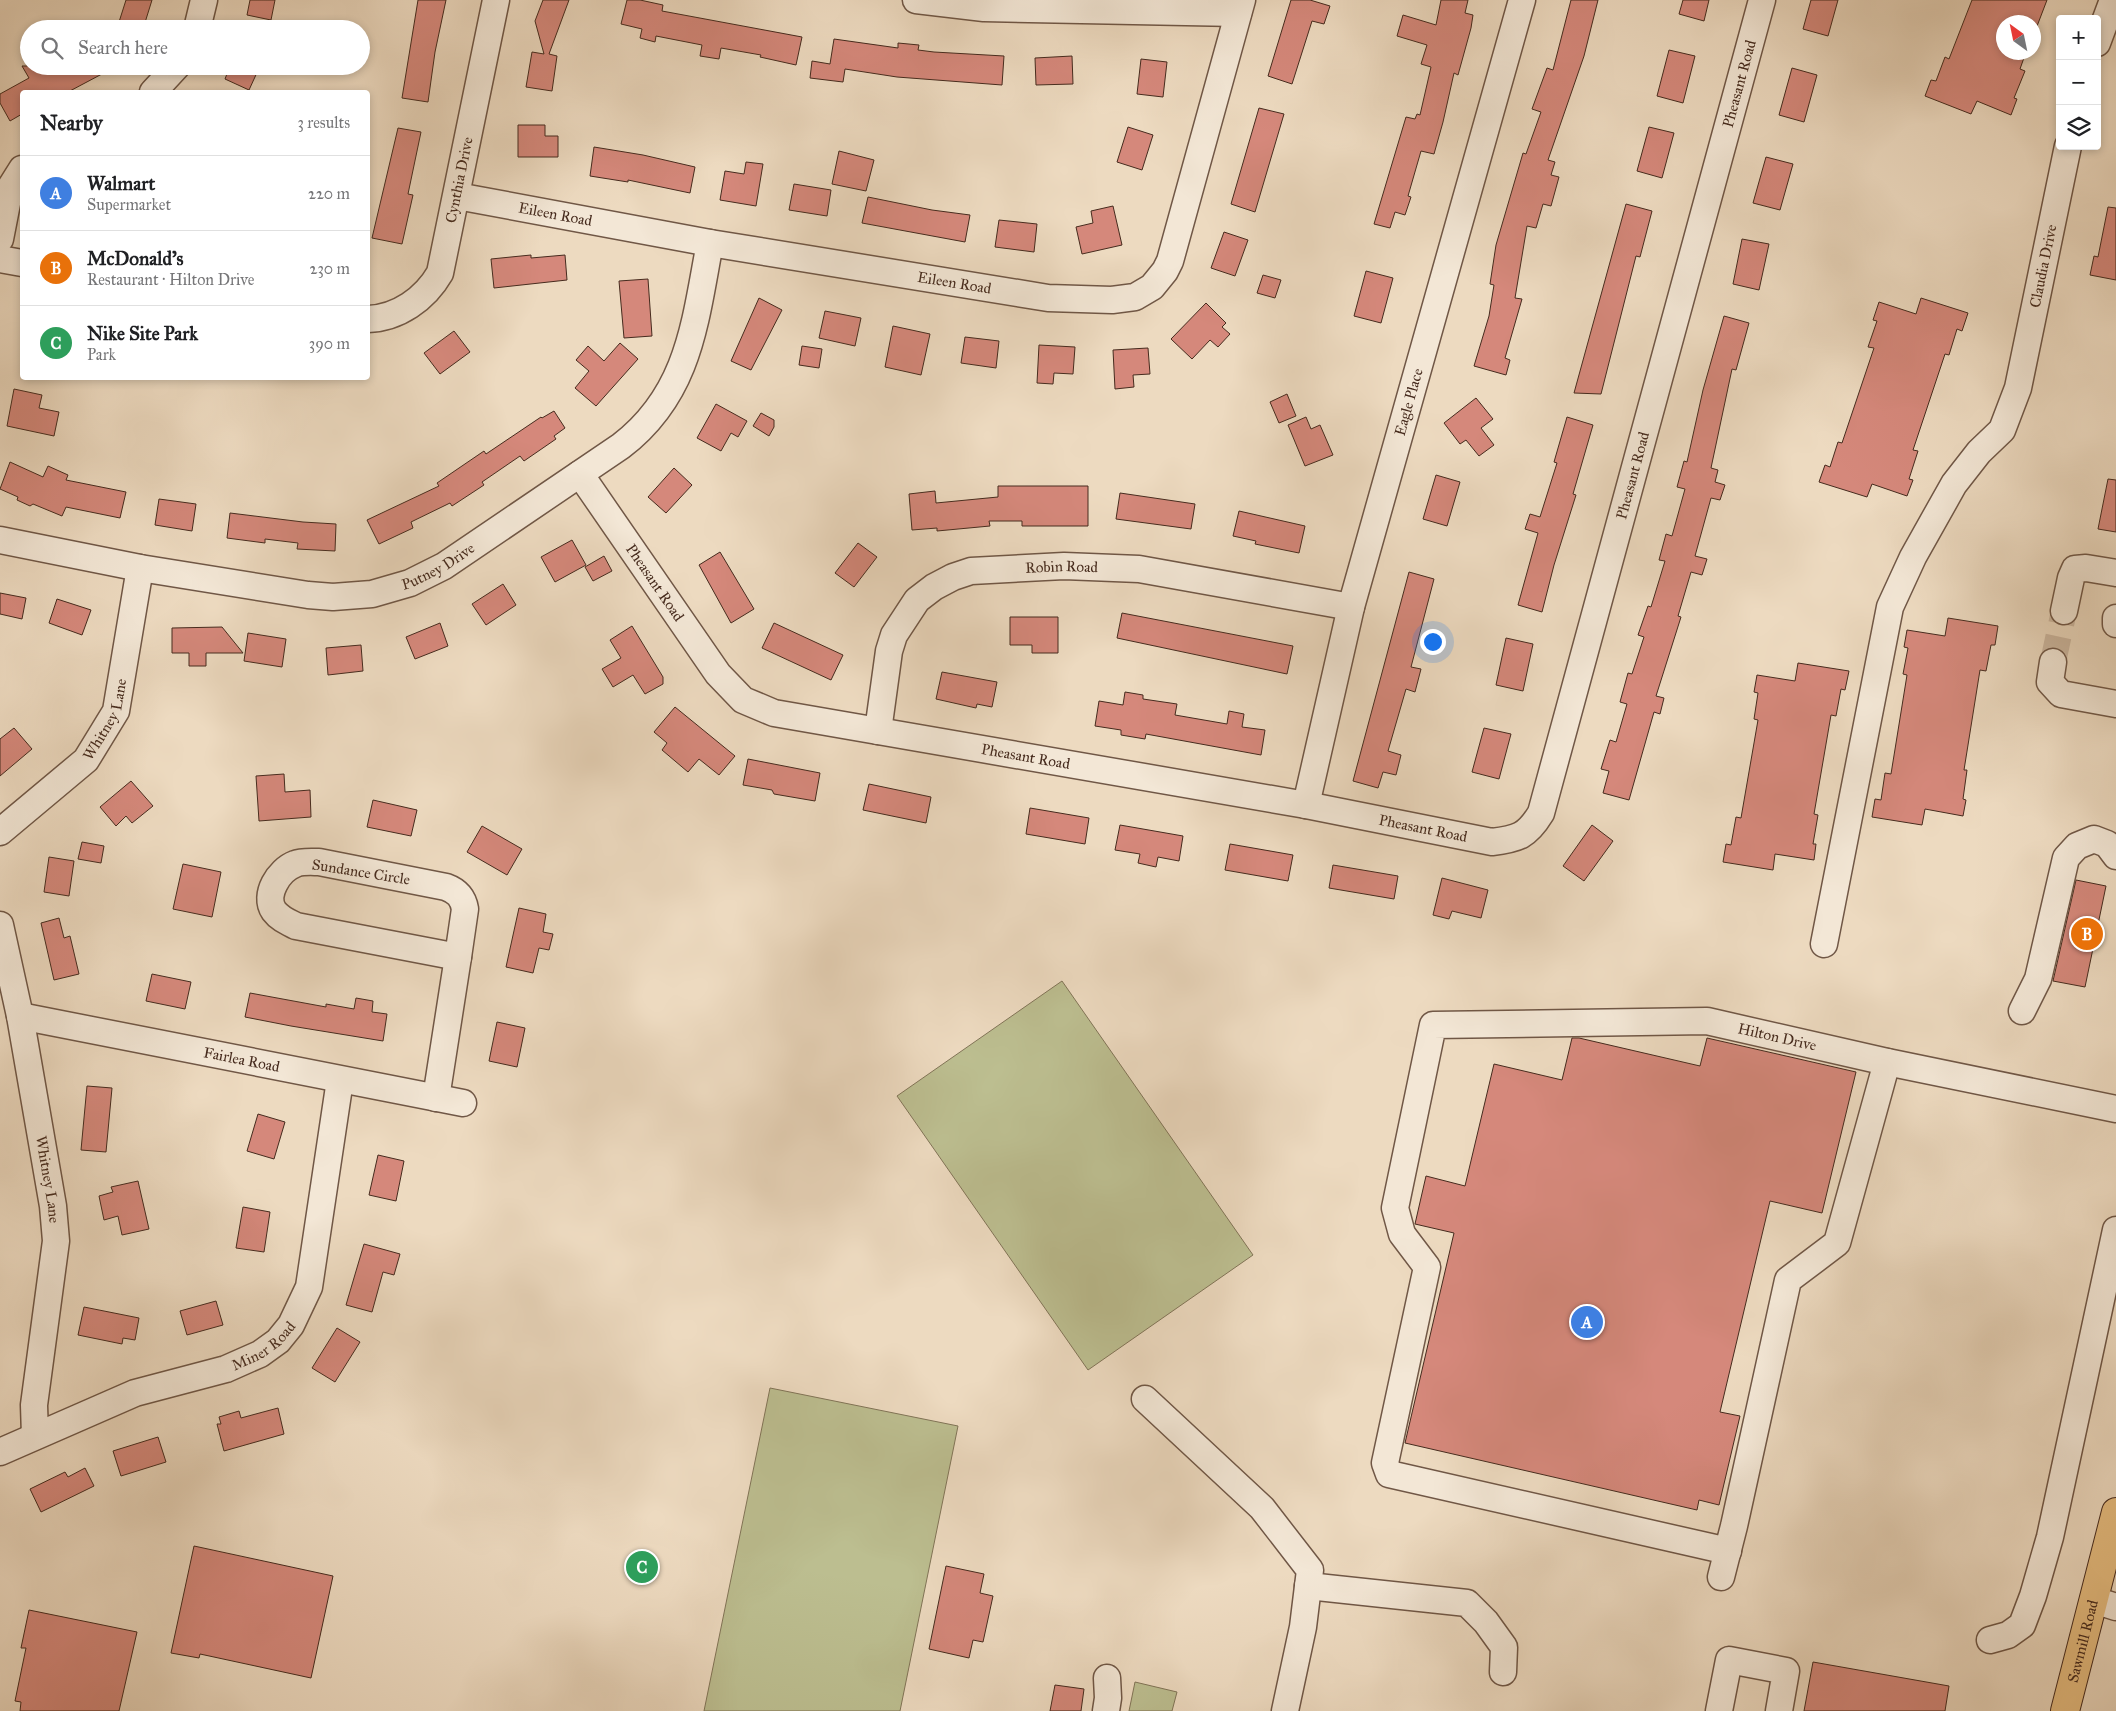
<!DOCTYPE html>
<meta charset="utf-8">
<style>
body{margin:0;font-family:"IM FELL Great Primer",serif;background:#f6f6f6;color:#202124}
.controls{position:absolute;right:15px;top:15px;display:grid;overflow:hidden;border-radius:5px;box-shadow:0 2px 8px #0003}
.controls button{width:45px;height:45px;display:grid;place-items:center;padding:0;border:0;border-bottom:1px solid #e0e0e0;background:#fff;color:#202124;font:25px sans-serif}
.compass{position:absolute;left:1996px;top:15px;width:45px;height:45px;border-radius:50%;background:#fff;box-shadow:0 2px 8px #0003;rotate:327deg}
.you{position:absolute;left:1432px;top:641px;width:18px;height:18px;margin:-12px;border:4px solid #fff;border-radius:50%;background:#1a73e8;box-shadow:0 0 0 8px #1a73e833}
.badge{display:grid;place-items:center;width:32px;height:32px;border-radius:50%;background:#7c3aed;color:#fff;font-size:16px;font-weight:700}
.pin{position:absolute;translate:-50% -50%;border:2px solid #fff;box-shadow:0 1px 5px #0006}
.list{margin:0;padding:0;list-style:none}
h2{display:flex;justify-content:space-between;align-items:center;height:65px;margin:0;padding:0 20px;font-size:21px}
h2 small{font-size:16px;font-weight:400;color:#757577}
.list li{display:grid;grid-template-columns:32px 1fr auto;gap:15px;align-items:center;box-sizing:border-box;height:75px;padding:0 20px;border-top:1px solid #e0e0e0}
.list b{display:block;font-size:19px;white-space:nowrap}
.list p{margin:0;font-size:16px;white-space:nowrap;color:#757577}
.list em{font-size:16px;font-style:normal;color:#757577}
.icon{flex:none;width:28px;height:28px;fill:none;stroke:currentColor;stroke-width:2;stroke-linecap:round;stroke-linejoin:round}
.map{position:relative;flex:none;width:2116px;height:1711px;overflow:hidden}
.search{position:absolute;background:#fff;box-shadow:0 2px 8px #0003;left:20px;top:20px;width:350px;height:55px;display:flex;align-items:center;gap:12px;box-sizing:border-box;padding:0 18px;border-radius:28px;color:#757577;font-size:19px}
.panel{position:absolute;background:#fff;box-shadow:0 2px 8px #0003;left:20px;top:90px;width:350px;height:290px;border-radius:5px}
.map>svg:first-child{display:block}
</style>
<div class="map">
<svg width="2116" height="1711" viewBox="0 0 2116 1711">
<rect width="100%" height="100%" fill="#eddac0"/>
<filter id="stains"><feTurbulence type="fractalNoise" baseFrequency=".004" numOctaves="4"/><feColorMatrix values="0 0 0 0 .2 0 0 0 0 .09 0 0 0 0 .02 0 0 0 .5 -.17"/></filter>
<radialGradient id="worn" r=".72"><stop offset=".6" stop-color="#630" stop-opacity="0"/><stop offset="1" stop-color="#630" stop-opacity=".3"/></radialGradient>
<!-- green -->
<path fill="#bcbe90" stroke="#817457" d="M1062 981 1253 1255 1088 1370 897 1096Z
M770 1388 958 1426 900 1711H704Z
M1135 1682 1177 1692 1172 1711H1129Z"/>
<!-- building -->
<path fill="#d5887b" stroke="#462b1e" d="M126 0H152L143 29H122L124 24 119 22Z
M250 0H275L271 20 247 15Z
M418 0H446L435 52 428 102 402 98Z
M543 0H569L549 54 557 56 552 91 526 87 532 52 544 54 535 21Z
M627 0H640L663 5 662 11 802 37 796 65 760 57 761 55 721 48 719 59 700 56 702 45 656 36 655 42 640 38 642 29 621 24Z
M1291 0H1310L1330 6 1324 24 1312 21 1292 84 1268 76Z
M1441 0H1468L1465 13 1473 15 1471 28 1458 75 1454 73 1443 122 1434 154 1421 151 1408 196 1411 197 1405 215 1395 212 1390 228 1374 224 1406 117 1415 119 1417 114 1420 115 1431 67 1421 64 1427 45 1397 36 1403 15 1436 25Z
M1571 0H1598L1584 56 1548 160 1555 162 1551 175 1559 177 1551 206 1543 204 1536 228 1527 226 1515 298 1522 299 1505 358 1510 360 1506 375 1474 366 1489 316 1494 285 1490 284 1496 245 1523 153 1526 154 1541 112 1532 109 1547 68 1553 70Z
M1683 0H1709L1704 21 1679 14Z
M1811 0H1838L1828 36 1803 29Z
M1972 0H2047L2034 34V22H2004V52H2026L2020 69 2025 71 2014 98 2017 99 2011 115 1977 101 1971 114 1925 96 1931 80 1936 81 1945 57 1949 59Z
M834 39 898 48V43L919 45 918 50 934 52 1004 56 1002 85 897 77 845 69 843 82 810 78 812 61 830 64Z
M1669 50 1695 56 1683 103 1657 96Z
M1072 56 1073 84 1036 85 1035 58Z
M1141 59 1167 62 1163 97 1137 94Z
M22 66H117L68 92H22V114L10 121 0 103V94L29 78Z
M230 66H260L249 90 225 79Z
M1792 68 1817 75 1804 122 1779 115Z
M1259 108 1284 114 1255 212 1231 204Z
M518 125H545V136H558V157H518Z
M1128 127 1153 135 1142 170 1117 162Z
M1649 127 1674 133 1662 178 1637 171Z
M398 128 421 132 408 194 413 195 402 244 372 238Z
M594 147 643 155 695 167 690 193 628 180V182L590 176Z
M839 151 874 160 866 191 832 184Z
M1766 157 1793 164 1780 210 1753 203Z
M746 162 763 164 756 206 720 200 725 171 744 174Z
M794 184 831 190 827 216 789 210Z
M868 197 932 210 970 215 965 242 862 223Z
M1626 204 1652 211 1640 257 1636 256 1601 394 1574 393Z
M1113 206 1122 245 1082 254 1076 227 1093 223 1091 211Z
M2108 207 2116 208V280L2090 275 2094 256 2098 257Z
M999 220 1037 224 1034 252 995 247Z
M1224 232 1248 240 1235 276 1211 268Z
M1742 239 1769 244 1759 290 1733 284Z
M531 255V258L565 255 567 280 494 288 491 259Z
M1366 271 1393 278 1381 323 1354 316Z
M1263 275 1281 280 1275 298 1257 293Z
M648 279 652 336 624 338 619 281Z
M759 298 782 310 751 370 731 361Z
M1921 298 1968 313 1962 331 1957 329 1949 355 1945 354 1913 450 1918 451 1909 479 1913 480 1907 496 1872 484 1867 497 1819 482 1825 465 1830 467 1838 442 1842 443 1874 348 1868 347 1877 321 1873 320 1879 302 1916 314Z
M1206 303 1226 323 1222 327 1230 334 1218 347 1210 340 1192 359 1171 339Z
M825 311 861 318 855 346 819 338Z
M1724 316 1749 323 1736 370 1732 369 1711 468 1718 470 1715 482 1725 485 1720 500 1711 498 1695 556 1707 559 1702 575 1691 572 1678 616 1681 617 1656 696 1664 698 1660 714 1654 712 1629 800 1603 793 1609 771 1601 769 1610 740 1616 742 1627 704 1620 702 1628 673 1632 674 1644 637 1638 635 1648 606 1651 607 1665 561 1659 560 1666 534 1672 536 1685 489 1677 487 1684 461 1687 462 1703 390Z
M893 326 930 334 921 375 885 367Z
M454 331 470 352 440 374 424 353Z
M965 337 999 341 996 368 961 363Z
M620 343 638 359 596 406 575 388 589 371 576 360 588 346 604 361Z
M1039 345 1075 347 1073 374 1054 373 1053 384 1037 383Z
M802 346 822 349 819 368 799 365Z
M1148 348 1150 374 1133 375 1134 387 1115 389 1113 350Z
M14 389 42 395 39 408 59 412 54 436 7 426Z
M1287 394 1296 416 1279 423 1270 402Z
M1476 398 1493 419 1481 428 1494 445 1479 456 1466 440 1460 444 1444 423Z
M716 404 747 421 738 437 731 433 721 451 697 438Z
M554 411 565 428 554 436 556 439 524 461 520 456 482 482 484 485 452 506 450 503 411 522 413 528 379 544 367 520 439 486 437 483 484 451 486 454 541 417 542 418Z
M761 413 774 420V427L769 436 753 426Z
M1306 417 1311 429 1320 425 1333 455 1305 466 1288 425Z
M1567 417 1593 425 1573 494 1576 495 1554 565 1542 612 1518 605 1538 533 1525 529 1530 514 1540 517 1557 463 1554 462Z
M10 462 43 477 48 466 68 475 66 480 126 492 120 518 66 507 62 516 33 504 30 506 17 500 18 497 0 489Z
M674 468 692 485 666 513 648 497Z
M1436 475 1460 482 1447 526 1423 519Z
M2108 479 2116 480V532L2098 529Z
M998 486H1088V526H1022V521H989L990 526 937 531V528L912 530 909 494 935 491 936 503 998 497Z
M1120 493 1195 504 1191 529 1116 519Z
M159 499 196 504 192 531 155 525Z
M1239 511 1305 526 1299 553 1255 544 1256 541 1233 536Z
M230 513 303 522 336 524 335 551 297 549 298 543 265 539V543L227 538Z
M572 540 586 565 555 582 541 557Z
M858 543 877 557 854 587 835 573Z
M720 552 754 609 731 623 699 565Z
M604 556 612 571 593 581 585 567Z
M1409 572 1434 579 1411 667 1421 669 1415 692 1406 689 1388 751 1401 755 1396 775 1383 772 1378 788 1353 781Z
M503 584 516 605 486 625 472 604Z
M0 593 26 598 22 619 0 614Z
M57 599 91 610 82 635 49 623Z
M1122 613 1293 646 1287 674 1117 638Z
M1010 617H1058V653H1032V645H1010Z
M1948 618 1998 626 1995 645H1991L1986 671 1980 670 1964 770H1967L1963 799 1966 800 1963 816 1925 809 1922 825 1872 817 1875 799 1881 800 1885 773 1891 774 1907 675 1903 674 1908 648 1904 647 1907 630 1945 636Z
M440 623 448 646 415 659 406 637Z
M774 623 843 655 831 680 762 648Z
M632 626 663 677V684L645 694 633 675 613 687 602 669 621 658 610 640Z
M222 627 243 653H206V666H189V653H172V628Z
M248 633 286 639 282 667 244 661Z
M1506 638 1533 644 1523 691 1496 685Z
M361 645 363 671 328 675 326 648Z
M1798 663 1849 671 1845 690 1841 689 1836 716 1831 715 1814 814 1818 815 1813 844H1816L1814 860 1775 854 1773 870 1723 862 1726 844 1731 845 1736 817 1741 818 1758 720 1754 719 1758 693 1754 692 1757 675 1795 681Z
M942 672 997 682 992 707 977 704 976 708 936 699Z
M1125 692 1143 695V699L1177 704 1175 715 1227 724 1229 711 1244 714 1242 727 1265 730 1261 755 1146 734 1145 739 1121 735V730L1095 726 1099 701 1123 705Z
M675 707 735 756 719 775 699 759 688 772 662 750 667 743 654 732Z
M14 728 32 749 0 776V739Z
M1484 728 1511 734 1499 779 1472 772Z
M748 759 820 773 815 801 774 794 772 790 743 785Z
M284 774 285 792 310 790 311 817 259 821 256 776Z
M131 781 153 806 132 823 126 816 116 826 100 807Z
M869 784 931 797 926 823 863 810Z
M373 800 417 810 411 836 367 827Z
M1030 808 1089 818 1085 844 1026 834Z
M1120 825 1183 836 1179 861 1158 857 1156 867 1138 863 1140 854 1115 850Z
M1592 825 1613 841 1584 881 1563 866Z
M482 826 522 849 507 875 467 852Z
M82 842 104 846 101 863 78 859Z
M1230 844 1293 855 1288 881 1225 870Z
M49 857 74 861 69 896 44 892Z
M183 864 221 872 212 917 173 909Z
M1333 865 1398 876 1394 899 1329 888Z
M1442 878 1488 890 1481 918 1452 911 1449 919 1433 915Z
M2076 880 2106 886 2085 987 2053 981Z
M519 908 546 914 543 932 553 934 549 950 539 948 533 973 506 967Z
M59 918 64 938 70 936 79 974 54 980 41 923Z
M152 974 191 982 185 1009 146 1001Z
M250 993 326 1007V1004L354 1009 356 998 373 1001 372 1012 387 1014 383 1041 291 1026 245 1017Z
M497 1022 525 1028 517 1067 489 1061Z
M1572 1038H1579L1700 1066 1707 1038 1856 1072 1822 1213 1770 1201 1720 1412 1740 1416 1719 1505 1699 1500 1697 1510 1405 1443 1454 1233 1415 1224 1426 1176 1465 1186 1494 1064 1562 1080Z
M87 1086 112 1088 106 1152 81 1150Z
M258 1114 285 1122 274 1159 247 1151Z
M378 1155 404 1161 396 1201 369 1195Z
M138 1181 149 1229 122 1235 118 1216 104 1220 99 1196 113 1192 111 1187Z
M243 1207 270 1212 264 1252 236 1248Z
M364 1244 400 1254 394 1275 383 1272 372 1312 346 1305Z
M216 1301 223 1325 187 1335 180 1311Z
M84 1307 139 1318 135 1340 123 1338 122 1344 78 1335Z
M337 1328 360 1342 335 1382 312 1368Z
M278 1408 284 1434 224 1451 217 1424H221L219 1417 239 1411 241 1418Z
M158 1437 166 1462 121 1476 113 1451Z
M85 1468 94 1486 41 1512 30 1489 65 1472 68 1477Z
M194 1546 333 1576 311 1678 200 1654 199 1658 171 1653Z
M946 1566 984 1574 980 1593 993 1596 983 1642 973 1640 969 1658 929 1649Z
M29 1610 137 1632 119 1711H20L21 1702 15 1701 26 1648H21Z
M1813 1662 1949 1686 1945 1711H1804Z
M1055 1685 1084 1689 1081 1711H1050Z"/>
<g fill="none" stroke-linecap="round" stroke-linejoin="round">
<!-- minor-tunnel -->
<path stroke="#ccb7a0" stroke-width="26" stroke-dasharray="26 13" stroke-linecap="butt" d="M2053 662 2064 611"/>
<!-- minor casing -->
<g stroke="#705746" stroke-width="29">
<g id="minor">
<path d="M916 0 984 8 1238 13"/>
<path d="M197 29 204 0"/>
<path d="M2097 43 2113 0"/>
<path d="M153 92 177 66"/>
<path id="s1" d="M457 196 710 243 1048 298 1112 300 1135 297 1152 287 1165 271 1170 261 1242 0"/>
<path d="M0 239 10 188 22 169"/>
<path d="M0 259 22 263"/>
<path id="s2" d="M368 319C398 318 425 299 440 273L496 0"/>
<path id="s3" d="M580 474 718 674 743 700 774 713 1306 805 1492 842C1518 839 1527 836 1541 813L1762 0"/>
<path id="s4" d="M0 540 140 568 308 595 333 597 372 594 410 583 444 566 621 446C690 393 695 321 710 243"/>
<path d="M2064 611 2071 578 2075 569 2086 568 2116 573"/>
<path d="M2116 618V624"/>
<path d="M2053 662 2050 682 2061 694 2116 704"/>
<path id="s5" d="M878 731 889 651 894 635 917 600 934 587 953 577 971 571 1064 566 1139 569 1351 607"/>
<path id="s6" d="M1306 805 1351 607 1522 0"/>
<path id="s7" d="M0 832 86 760 116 711 140 568"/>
<path d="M319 862 446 887C457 891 463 897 465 909L458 957 296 926C288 922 280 919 274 911 263 895 279 870 295 864 302 861 312 862 319 862Z"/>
<path id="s8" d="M0 925 20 1016 53 1206 56 1241 34 1405 35 1436"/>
<path id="s9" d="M1824 944 1890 607 1913 557 1954 484 1979 452 2002 430 2018 388 2068 146"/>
<path d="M2022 1011 2038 979 2066 858 2077 846 2094 839 2107 844 2116 856"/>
<path id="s10" d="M20 1016 463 1103"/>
<path d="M436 1098 458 957"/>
<path d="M1145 1399 1262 1508 1310 1570 1303 1627 1285 1711"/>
<path id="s11" d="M0 1452 135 1393 226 1369 260 1354 278 1341 291 1325 309 1287 340 1080"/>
<path id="s12" d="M1728 1551 1389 1474 1385 1463 1427 1267 1402 1234 1395 1208 1433 1025 1707 1021 1887 1062 2116 1109"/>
<path d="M1721 1577 1734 1526 1788 1280 1837 1243 1887 1062"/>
<path d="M1308 1586 1467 1603 1486 1622 1504 1647 1503 1672"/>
<path d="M2094 1600 2116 1607"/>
<path d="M1990 1640 2008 1635 2022 1625 2033 1596 2050 1537 2116 1230"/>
<path d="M1106 1711 1108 1698 1107 1678"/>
<path d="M1719 1711 1729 1660 1786 1671 1779 1711"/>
</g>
</g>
<!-- major casing -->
<g stroke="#462b1e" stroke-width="30">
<g id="major">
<path id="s13" d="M2065 1711 2116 1512"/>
</g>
</g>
<!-- minor -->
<use href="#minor" stroke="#f3e7d6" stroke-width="26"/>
<!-- major -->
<use href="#major" stroke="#e6bd80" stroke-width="28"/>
</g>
<g text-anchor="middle" stroke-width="5" stroke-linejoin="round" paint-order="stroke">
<!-- street labels -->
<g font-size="15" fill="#462b1e" stroke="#f3e7d6">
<text dy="5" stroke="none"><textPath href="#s3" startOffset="1858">Pheasant Road</textPath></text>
<text dy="5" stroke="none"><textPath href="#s2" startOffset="184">Cynthia Drive</textPath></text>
<text dy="5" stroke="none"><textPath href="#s1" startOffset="100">Eileen Road</textPath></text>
<text dy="5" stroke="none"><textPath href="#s9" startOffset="724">Claudia Drive</textPath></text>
<text dy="5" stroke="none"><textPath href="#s1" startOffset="505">Eileen Road</textPath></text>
<text dy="5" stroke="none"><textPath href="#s6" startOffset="416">Eagle Place</textPath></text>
<text dy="5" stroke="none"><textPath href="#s3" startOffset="1452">Pheasant Road</textPath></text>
<text dy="5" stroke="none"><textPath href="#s4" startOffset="449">Putney Drive</textPath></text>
<text dy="5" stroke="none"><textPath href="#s5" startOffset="292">Robin Road</textPath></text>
<text dy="5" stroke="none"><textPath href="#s3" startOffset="132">Pheasant Road</textPath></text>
<text dy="5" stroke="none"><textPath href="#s7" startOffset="158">Whitney Lane</textPath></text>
<text dy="5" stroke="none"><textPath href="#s3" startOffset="568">Pheasant Road</textPath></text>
<text dy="5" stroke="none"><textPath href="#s3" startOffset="972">Pheasant Road</textPath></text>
<text transform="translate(361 872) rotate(9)" y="5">Sundance Circle</text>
<text dy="5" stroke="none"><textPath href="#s12" startOffset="1161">Hilton Drive</textPath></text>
<text dy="5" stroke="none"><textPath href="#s10" startOffset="226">Fairlea Road</textPath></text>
<text dy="5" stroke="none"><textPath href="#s8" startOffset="259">Whitney Lane</textPath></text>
<text dy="5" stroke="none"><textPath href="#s11" startOffset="286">Miner Road</textPath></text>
<text dy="5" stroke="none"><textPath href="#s13" startOffset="72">Sawmill Road</textPath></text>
</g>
</g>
<rect width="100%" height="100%" filter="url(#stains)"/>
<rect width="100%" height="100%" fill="url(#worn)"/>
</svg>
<div class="controls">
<button>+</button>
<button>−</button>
<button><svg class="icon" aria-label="layers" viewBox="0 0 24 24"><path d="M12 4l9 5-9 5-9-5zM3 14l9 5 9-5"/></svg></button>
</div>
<svg class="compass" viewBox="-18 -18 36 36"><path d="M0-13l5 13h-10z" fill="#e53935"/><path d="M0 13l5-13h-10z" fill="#757577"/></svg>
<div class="you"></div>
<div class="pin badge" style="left:1587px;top:1322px;background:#3f7fe0">A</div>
<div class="pin badge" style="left:2087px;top:934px;background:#e8710a">B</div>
<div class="pin badge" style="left:642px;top:1567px;background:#2e9e5b">C</div>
<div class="search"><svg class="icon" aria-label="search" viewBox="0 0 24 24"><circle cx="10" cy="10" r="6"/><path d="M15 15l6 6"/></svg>Search here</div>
<section class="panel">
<h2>Nearby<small>3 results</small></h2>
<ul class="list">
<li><span class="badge" style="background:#3f7fe0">A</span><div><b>Walmart</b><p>Supermarket</p></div><em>220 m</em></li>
<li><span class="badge" style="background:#e8710a">B</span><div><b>McDonald's</b><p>Restaurant · Hilton Drive</p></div><em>230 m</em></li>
<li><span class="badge" style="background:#2e9e5b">C</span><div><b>Nike Site Park</b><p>Park</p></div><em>390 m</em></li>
</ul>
</section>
</div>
